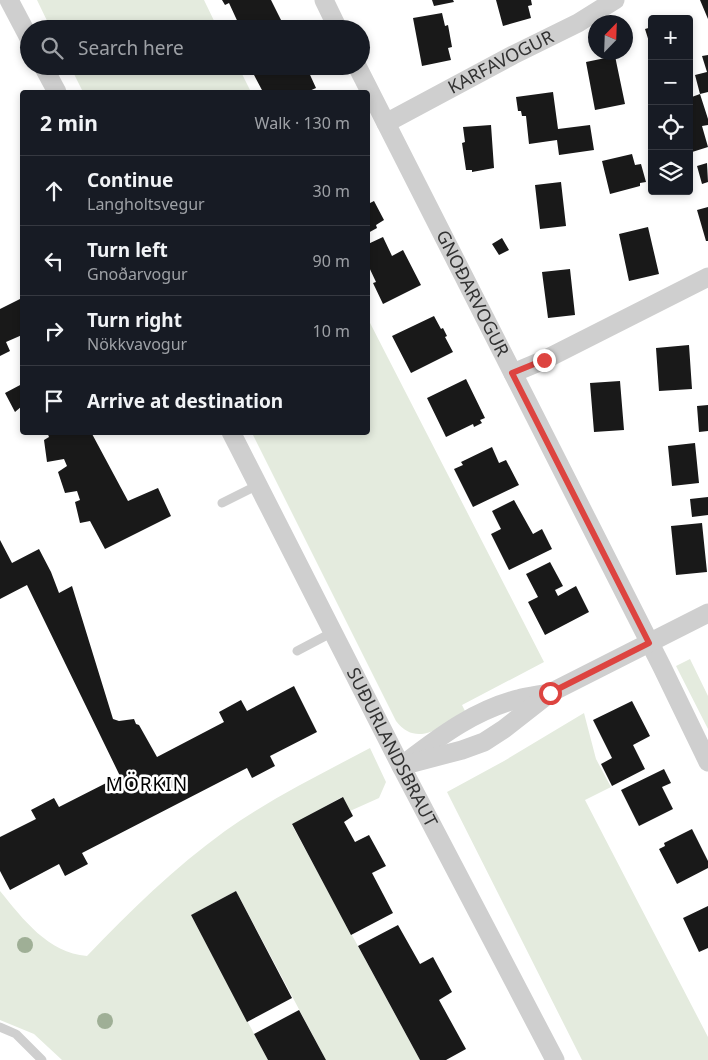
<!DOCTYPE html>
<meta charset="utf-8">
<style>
body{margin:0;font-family:"Noto Sans",sans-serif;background:#20242c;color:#f1f3f6}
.controls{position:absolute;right:15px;top:15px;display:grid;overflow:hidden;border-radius:5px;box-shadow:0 2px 8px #0003}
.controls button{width:45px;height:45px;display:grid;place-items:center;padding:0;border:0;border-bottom:1px solid #363941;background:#171b24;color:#f1f3f6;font:25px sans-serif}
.compass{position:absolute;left:588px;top:15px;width:45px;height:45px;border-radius:50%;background:#171b24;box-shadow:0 2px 8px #0003;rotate:23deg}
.stop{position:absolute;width:15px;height:15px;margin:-11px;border:4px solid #dd4440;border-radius:50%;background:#fff}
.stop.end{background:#dd4440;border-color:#fff;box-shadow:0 1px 5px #0008}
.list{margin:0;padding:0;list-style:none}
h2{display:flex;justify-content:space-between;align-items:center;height:65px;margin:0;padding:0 20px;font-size:21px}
h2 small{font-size:16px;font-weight:400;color:#9ea1a6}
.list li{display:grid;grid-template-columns:32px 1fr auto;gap:15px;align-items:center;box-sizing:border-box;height:70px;padding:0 20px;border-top:1px solid #363941}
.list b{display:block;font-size:19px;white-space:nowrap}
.list p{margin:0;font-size:16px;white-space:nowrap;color:#9ea1a6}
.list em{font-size:16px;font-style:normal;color:#9ea1a6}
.icon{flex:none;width:28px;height:28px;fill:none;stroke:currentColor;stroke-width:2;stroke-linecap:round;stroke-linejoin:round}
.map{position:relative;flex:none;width:708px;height:1060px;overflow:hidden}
.search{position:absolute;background:#171b24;box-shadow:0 2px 8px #0003;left:20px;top:20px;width:350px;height:55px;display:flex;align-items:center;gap:12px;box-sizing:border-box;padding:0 18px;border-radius:28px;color:#9ea1a6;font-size:19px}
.panel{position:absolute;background:#171b24;box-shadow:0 2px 8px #0003;left:20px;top:90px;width:350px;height:345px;border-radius:5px}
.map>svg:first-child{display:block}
</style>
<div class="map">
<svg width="708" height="1060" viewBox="0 0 708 1060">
<rect width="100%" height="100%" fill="#fff"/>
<!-- green -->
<path fill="#e4ebde" d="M37 0H204L218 29H51Z
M70 66H238L251 92H83Z
M368 319 544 662 462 705 466 713C444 725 417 749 396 721L252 433 368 432Z
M690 659 708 696V729L676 666Z
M584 713 596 759 611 787 585 800 708 1037V1060H582L447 792 504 761Z
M370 748 386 782 379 798 350 811 342 797 292 825 420 1060H326L236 891 191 915 268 1060H62L34 1034 0 1020V891C23 919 48 953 87 956 130 911 174 868 225 831 270 799 321 774 370 748Z"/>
<!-- building -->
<path fill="#191919" d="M222 0H271L282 22 268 29H241L229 3 225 5Z
M432 0H453L454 2 434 6Z
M496 0H531L532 5 528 6 531 18 503 26Z
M700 0H708V19Z
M442 13 445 26 448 25 452 47 448 48 451 60 422 66 413 18Z
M652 27V48H651L645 29Z
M708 55V92L700 94 708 119V125L702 126 708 147 689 153V98L700 94 695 75 707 72 702 56Z
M615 56 625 104 595 110 586 62Z
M264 66H306L316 88 307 92H263L254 75 262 71 261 68Z
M553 92 558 129 590 125 594 150 559 155 557 140 529 144 526 116H522L521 111H518L516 97Z
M491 125 494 168 472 172V170H466L462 143 465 142 463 127Z
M632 154 635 165 641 164 646 182 640 183V186L610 194 602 161Z
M707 163 708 182 702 184 697 166Z
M561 182 566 226 540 229 535 185Z
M374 201 384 220 376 225 377 228 368 233V204Z
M708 207V241H706L697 210Z
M648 227 659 274 629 281 619 234Z
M383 237 392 256 403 250 421 285 383 304 373 283 376 282 368 265V244Z
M502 238 509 250 499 255 492 244Z
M570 269 575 315 548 318 542 272Z
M22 298V335L6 342 10 351 0 356V309Z
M434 316 441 329 443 328 447 336 445 337 453 352 411 373 392 336Z
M689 345 692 389 659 391 656 348Z
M466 379 485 418 480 420 482 423 474 427 473 424 446 437 427 398Z
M620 381 624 430 594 432 590 383Z
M22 384V406L15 412 5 393Z
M708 405V431L699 432 697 406Z
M47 432H91L128 501 158 488 171 516 105 549 90 521 80 523 75 502 80 500 77 491 65 493 58 472 67 466 64 459 47 462 44 440 49 437Z
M695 443 699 483 672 486 668 446Z
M492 447 499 463 506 460 519 485 473 507 454 469 463 465 461 462Z
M708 497V515L692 517 690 499Z
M514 500 533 534 542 529 552 549 509 570 491 534 501 529 492 511Z
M702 523 707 572 676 575 671 526Z
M0 540 12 563 39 549 51 572 59 593 72 586 113 719 119 721 134 719 136 724 139 725 157 757 224 722 219 712 241 700 247 711 294 686 317 732 270 756 275 766 252 778 247 768 82 853 88 864 65 876 59 864 10 890 0 871V837L36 819 31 810 54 798 59 807 120 776 27 585 0 599Z
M550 562 563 586 555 590 558 596 576 586 589 612 545 635 528 602 538 597 526 574Z
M632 701 650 736 633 745 645 769 612 786 601 764 612 758 593 720Z
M664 769 671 783 662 787 673 809 639 826 621 790Z
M343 797 353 816 344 822 355 842 369 835 386 866 372 873 393 913 351 935 292 824Z
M692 829 708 861V868L677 884 659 849 665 846 664 843Z
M236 891 292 998 247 1022 191 915Z
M708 906V948L699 952 683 918Z
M398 925 420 964 433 957 452 992 439 1000 466 1049 446 1060H420L358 946Z
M299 1010 326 1060H268L254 1034Z"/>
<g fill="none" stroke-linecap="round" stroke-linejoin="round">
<!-- service -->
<path stroke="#cfcfcf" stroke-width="9" d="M222 503 258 485
M297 651 333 632
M0 1027 16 1034 42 1060"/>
<!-- minor -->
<g stroke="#cfcfcf" stroke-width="19">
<path d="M9 0 29 38"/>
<path d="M324 0 338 29"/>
<path d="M43 66 57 92"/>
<path id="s1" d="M357 66 662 667 708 762"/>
<path id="s2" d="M386 123 513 55 578 23 615 0"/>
<path d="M513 373 544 360 708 277"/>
<path id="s3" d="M231 432 401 766 555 1060"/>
<path d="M409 760C443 734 476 710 518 699 528 696 539 695 549 693"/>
<path d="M401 766 462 750 484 742 504 729 550 693 708 613"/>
</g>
</g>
<!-- trees -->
<g fill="#9faf96">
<circle cx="25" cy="945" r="8"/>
<circle cx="105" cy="1021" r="8"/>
</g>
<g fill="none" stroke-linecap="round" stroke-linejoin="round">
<!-- route -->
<path stroke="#dd4440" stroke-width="6" d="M544 360 512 373 649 643 550 693"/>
</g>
<g text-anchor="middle" stroke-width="5" stroke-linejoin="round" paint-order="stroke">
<!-- street labels -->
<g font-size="18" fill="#323232" stroke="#fff">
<text dy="6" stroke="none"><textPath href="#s2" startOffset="130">KARFAVOGUR</textPath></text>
<text dy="6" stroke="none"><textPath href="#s1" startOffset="255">GNOÐARVOGUR</textPath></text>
<text dy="6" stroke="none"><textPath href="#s3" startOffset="354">SUÐURLANDSBRAUT</textPath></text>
</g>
<!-- neighbourhood labels -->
<g font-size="19" letter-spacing="1" fill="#000" stroke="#fff">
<text x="147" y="791">MÖRKIN</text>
</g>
</g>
</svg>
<div class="controls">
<button>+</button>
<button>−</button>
<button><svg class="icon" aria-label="locate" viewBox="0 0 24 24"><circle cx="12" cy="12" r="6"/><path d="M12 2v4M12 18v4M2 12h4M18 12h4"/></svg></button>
<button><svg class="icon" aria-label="layers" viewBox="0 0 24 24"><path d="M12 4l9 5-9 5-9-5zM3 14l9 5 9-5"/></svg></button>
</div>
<svg class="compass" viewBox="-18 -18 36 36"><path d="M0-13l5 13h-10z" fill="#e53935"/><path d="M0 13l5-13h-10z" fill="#9ea1a6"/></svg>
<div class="stop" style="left:550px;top:693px"></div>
<div class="stop end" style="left:544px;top:360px"></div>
<div class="search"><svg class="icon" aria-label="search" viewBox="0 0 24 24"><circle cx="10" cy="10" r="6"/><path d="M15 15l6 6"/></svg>Search here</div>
<section class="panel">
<h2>2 min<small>Walk · 130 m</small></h2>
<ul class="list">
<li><svg class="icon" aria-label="ahead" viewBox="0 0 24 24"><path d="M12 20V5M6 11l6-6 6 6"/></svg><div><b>Continue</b><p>Langholtsvegur</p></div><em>30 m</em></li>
<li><svg class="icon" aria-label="left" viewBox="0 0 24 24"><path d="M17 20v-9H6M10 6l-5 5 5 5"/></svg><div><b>Turn left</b><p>Gnoðarvogur</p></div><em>90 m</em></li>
<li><svg class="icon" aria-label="right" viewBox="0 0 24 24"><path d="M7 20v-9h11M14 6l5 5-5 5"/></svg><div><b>Turn right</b><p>Nökkvavogur</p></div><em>10 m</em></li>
<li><svg class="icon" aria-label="arrive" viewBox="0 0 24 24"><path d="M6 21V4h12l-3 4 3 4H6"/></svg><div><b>Arrive at destination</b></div></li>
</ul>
</section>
</div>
